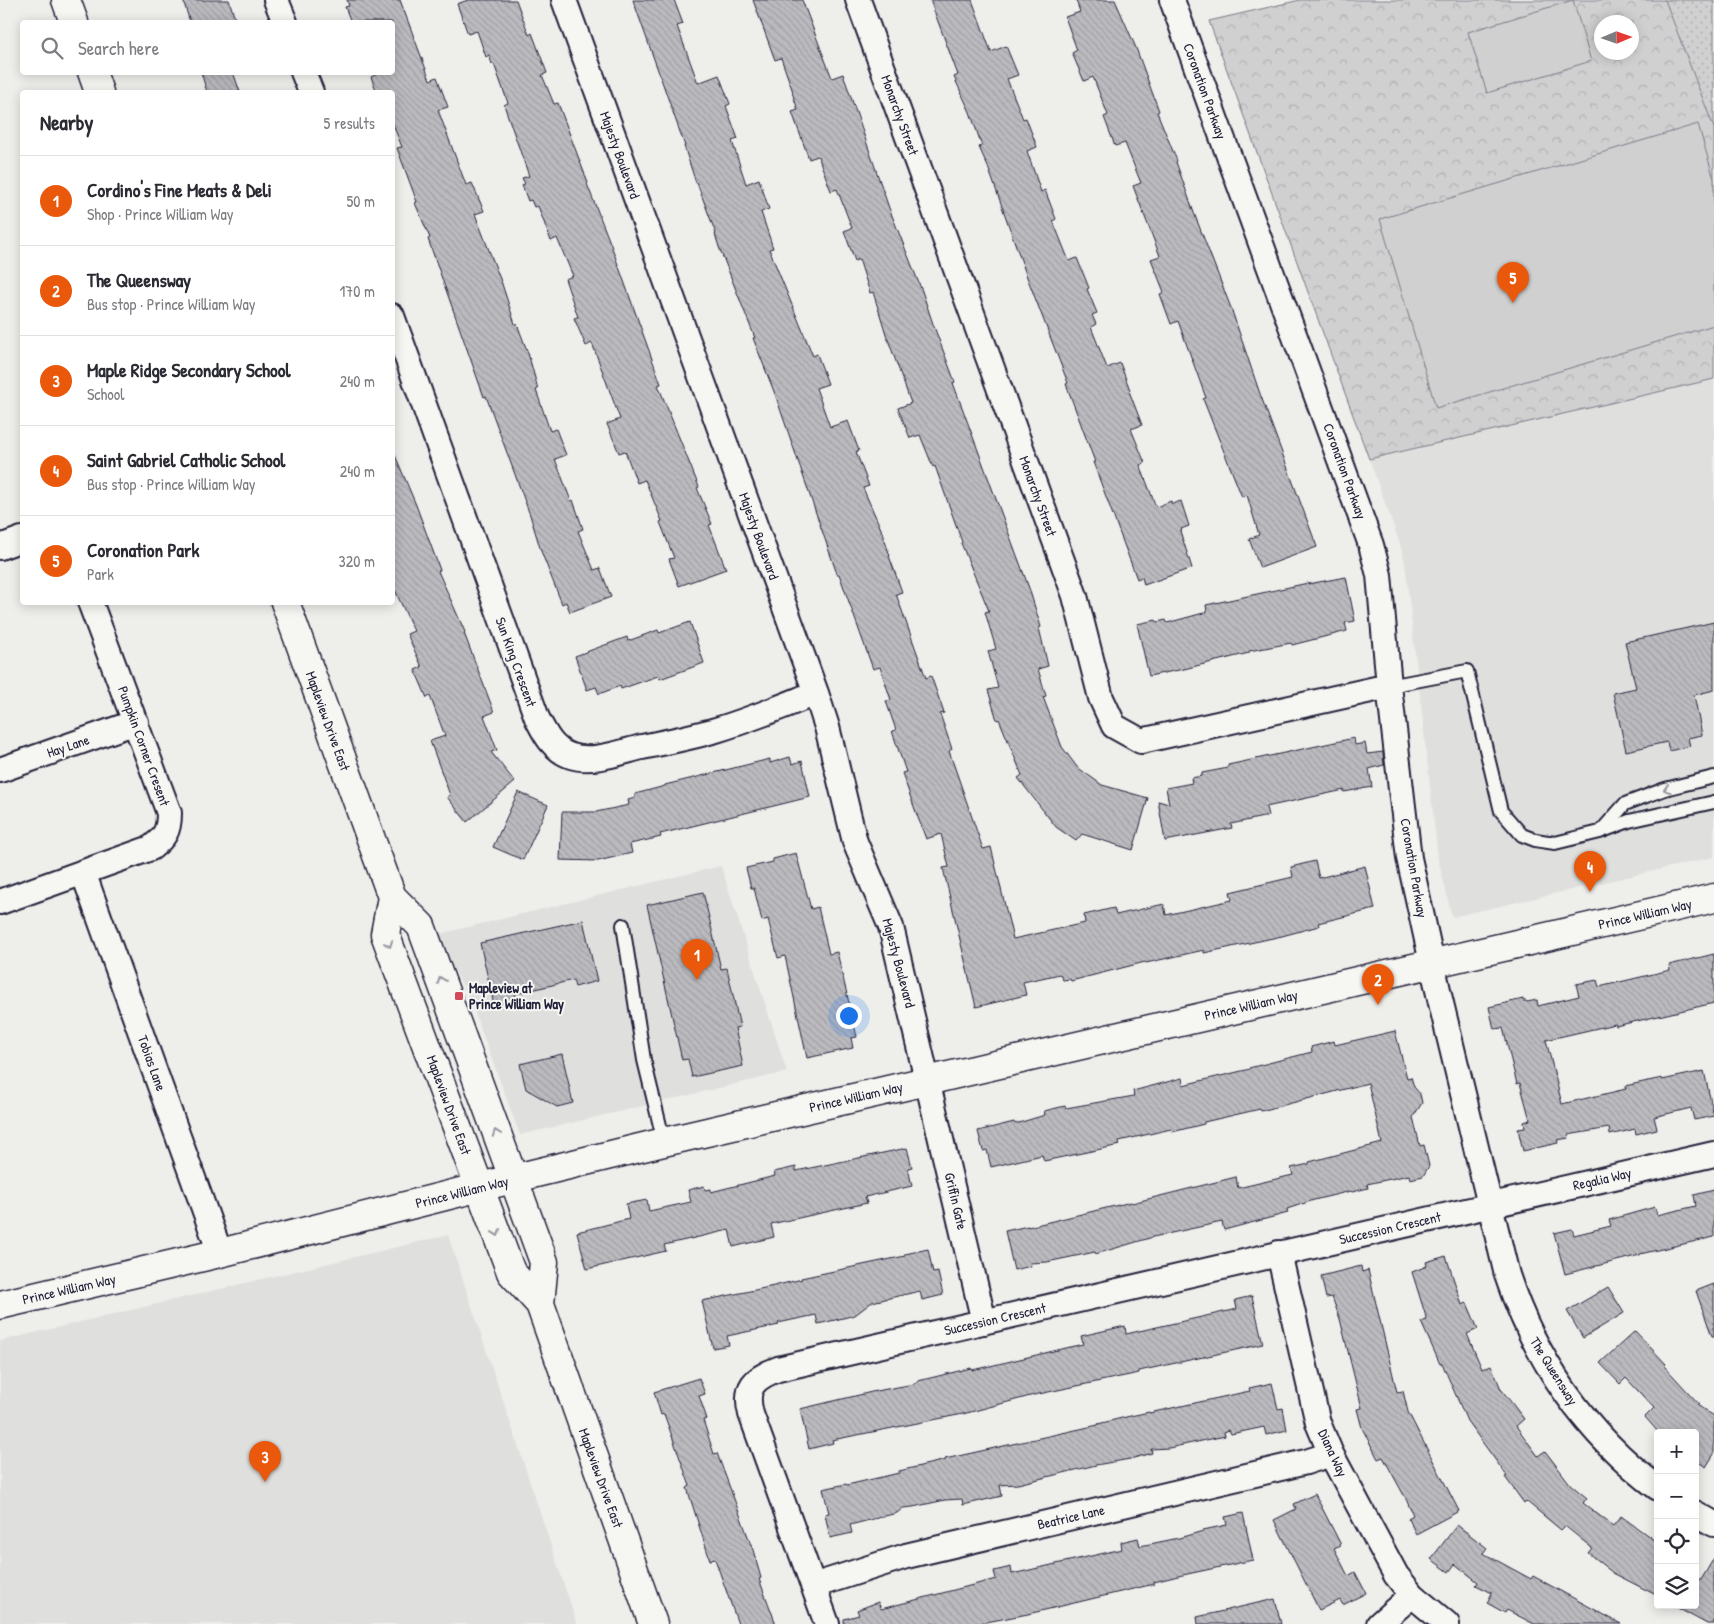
<!DOCTYPE html>
<meta charset="utf-8">
<style>
body{margin:0;font-family:"Patrick Hand",sans-serif;background:#f2f2f3;color:#2b2b33}
.controls{position:absolute;right:15px;bottom:15px;display:grid;overflow:hidden;border-radius:5px;box-shadow:0 2px 12px #0003}
.controls button{width:45px;height:45px;display:grid;place-items:center;padding:0;border:0;border-bottom:1px solid #e1e1e2;background:#fff;color:#2b2b33;font:25px sans-serif}
.compass{position:absolute;left:1594px;top:15px;width:45px;height:45px;border-radius:50%;background:#fff;box-shadow:0 2px 12px #0003;rotate:88deg}
.you{position:absolute;left:848px;top:1015px;width:18px;height:18px;margin:-12px;border:4px solid #fff;border-radius:50%;background:#1a73e8;box-shadow:0 0 0 8px #1a73e833}
.badge{display:grid;place-items:center;width:32px;height:32px;border-radius:50%;background:#ea580c;color:#fff;font-size:16px;font-weight:700}
.pin{position:absolute;translate:-50% -41px;filter:drop-shadow(0 1px 2px #0008)}
.pin::after{content:'';position:absolute;top:26px;width:18px;height:15px;background:inherit;clip-path:polygon(0 0,100% 0,50% 100%)}
.list{margin:0;padding:0;list-style:none}
h2{display:flex;justify-content:space-between;align-items:center;height:65px;margin:0;padding:0 20px;font-size:21px}
h2 small{font-size:16px;font-weight:400;color:#7c7c81}
.list li{display:grid;grid-template-columns:32px 1fr auto;gap:15px;align-items:center;box-sizing:border-box;height:90px;padding:0 20px;border-top:1px solid #e1e1e2}
.list b{display:block;font-size:19px;white-space:nowrap}
.list p{margin:0;font-size:16px;white-space:nowrap;color:#7c7c81}
.list em{font-size:16px;font-style:normal;color:#7c7c81}
.icon{flex:none;width:28px;height:28px;fill:none;stroke:currentColor;stroke-width:2;stroke-linecap:round;stroke-linejoin:round}
.map{position:relative;flex:none;width:1714px;height:1624px;overflow:hidden}
.search{position:absolute;background:#fff;box-shadow:0 2px 12px #0003;left:20px;top:20px;width:375px;height:55px;display:flex;align-items:center;gap:12px;box-sizing:border-box;padding:0 18px;border-radius:5px;color:#7c7c81;font-size:19px}
.panel{position:absolute;background:#fff;box-shadow:0 2px 12px #0003;left:20px;top:90px;width:375px;height:515px;border-radius:5px}
.map>svg:first-child{display:block}
</style>
<div class="map">
<svg width="1714" height="1624" viewBox="0 0 1714 1624">
<defs>
<pattern id="grass-dots" width="8" height="8" patternUnits="userSpaceOnUse" patternTransform="scale(1.25)"><rect width="8" height="8" fill="#d0d0d1"/><path d="M2 2h.1M6 6h.1" fill="none" stroke="#b2b2b4" stroke-width="1.8" stroke-linecap="round"/></pattern>
<pattern id="park-crowns" width="20" height="18" patternUnits="userSpaceOnUse" patternTransform="scale(1.25)"><rect width="20" height="18" fill="#d0d0d1"/><path d="M2 6a3 3 0 1 1 6 0M12 15a3 3 0 1 1 6 0" fill="none" stroke="#b2b2b4"/></pattern>
<pattern id="building-back-hatch" width="6" height="6" patternUnits="userSpaceOnUse" patternTransform="scale(1.25)"><rect width="6" height="6" fill="#bbbbbf"/><path d="M-1 5l2 2M0 0l6 6M5-1l2 2" fill="none" stroke="#a0a0a5"/></pattern>
</defs>
<rect width="100%" height="100%" fill="#eeeeeb"/>
<filter id="ink" filterUnits="userSpaceOnUse"><feTurbulence type="fractalNoise" baseFrequency=".02" numOctaves="2"/><feDisplacementMap in="SourceGraphic" scale="10" xChannelSelector="R" yChannelSelector="G"/><feConvolveMatrix kernelMatrix="1 2 1 2 8 2 1 2 1" color-interpolation-filters="sRGB"/></filter>
<g filter="url(#ink)">
<!-- built -->
<path fill="#dfdfde" d="M1714 379V857L1452 917 1438 858 1405 562 1399 541 1369 459Z
M721 866 787 1072 520 1135 468 995 450 962 439 934Z
M448 1235 577 1624H0V1341Z"/>
<!-- grass -->
<path fill="url(#grass-dots)" stroke="#797986" d="M1663 0H1714V138Z"/>
<!-- park -->
<path fill="url(#park-crowns)" stroke="#797986" fill-rule="evenodd" d="M1300 0H1665L1714 128V379L1369 459 1209 21ZM1602 22H1632V52H1602Z"/>
<!-- pitch -->
<path fill="#d0d0d1" stroke="#797986" d="M1573 0 1591 61 1487 93 1468 32Z
M1698 124 1714 179V325L1436 408 1380 219Z"/>
<!-- building -->
<path fill="url(#building-back-hatch)" stroke="#22223b" d="M183 0H229L236 22H190Z
M347 0H400L430 80 437 77 448 107 438 110 466 185 472 183 484 211 475 214 502 284 515 324H517L528 353 538 389 536 390 550 431 556 429 566 455 555 459 571 501 573 500 583 529 578 531 594 570 600 568 611 597 570 612 566 602 562 604 541 551 530 515 486 396 484 397 428 239 430 238 415 203 417 202 397 148 402 147 392 122V92H377L371 77 382 72H392V22H351L345 7 349 6Z
M468 0H516L529 35 532 33 547 73 542 75 554 104 558 103 588 183 587 184 611 245 661 384 658 385 699 487 697 488 712 524 709 525 726 569 679 586 669 559 674 558 660 522 662 521 645 480 637 483 625 451 619 453 607 424 620 419 592 343 586 346 574 318 578 317 565 279 573 276 557 238 551 241 538 206 534 207 531 200 528 201 522 185 525 184 522 178 529 176 504 105 508 103 494 64H492L489 55 486 57 477 31 468 34 457 4Z
M633 0H674L683 24 677 26 698 83 719 75 730 104 726 106 738 139 732 141 746 184 759 179 769 209 761 212 773 248 769 249 813 356 817 354 828 384 816 388 830 427 848 421 859 451 856 452 869 486 863 488 881 529 890 556H889L902 592 896 594 926 678 931 676 944 713 940 714 952 749 949 751 983 849 991 847 1013 939 1085 923 1084 915 1114 908 1116 915 1164 904 1166 915 1232 900 1230 892 1293 877 1291 867 1315 861 1319 878 1365 866 1375 909 1318 923 1319 926 1282 936 1204 953V950L1146 963 1145 962 1071 981 1070 979 1063 980 1060 974 1023 982 1026 995 976 1007 943 868 949 867 941 834 926 839 913 804 902 773 906 772 892 731 896 730 886 701 891 700 880 667 873 669 839 574H837L775 394 753 338H755L719 247 715 234H716L697 183H696L684 146H685Z
M753 0H802L832 78 843 74 889 208 922 291 933 324 955 382 953 383 1029 588 1041 627 1039 628 1048 666 1038 669 1046 696 1043 697 1062 747 1077 767 1102 785 1148 798 1133 850 1082 834 1076 841 1056 827 1018 778 1022 775 999 719 997 720 988 690 998 688 988 651 996 649 985 612 989 611 961 543 962 542 935 466 933 467 920 435 910 438 898 408 911 403 886 334 873 292 870 293 859 259 855 261 844 231 852 228 837 189 831 191 818 156 809 159 792 112 798 110 792 92H793L781 58 775 60Z
M930 0H972L991 52 1006 46 1018 75 1007 79 1023 119 1026 118 1037 147 1027 151 1041 192 1045 190 1056 219 1053 221 1069 261 1077 258 1089 288 1087 289 1097 313 1092 315 1096 324 1091 327 1107 368 1120 363 1130 390 1129 391 1142 425 1131 429 1145 463 1140 465 1156 507 1171 501 1172 504 1181 501 1189 526 1181 529 1182 530 1180 531 1192 568 1144 585 1142 577 1137 579 1093 462H1095L1066 384 1068 383 1027 277 988 167 979 147 982 146 970 112 954 77 958 75Z
M1076 0H1115L1136 48 1159 111 1157 112 1177 161 1176 162 1194 213 1231 308 1259 391 1317 547 1260 568 1249 539 1259 535 1247 495 1242 497 1203 399 1206 398 1178 321 1171 324 1160 294 1164 292 1151 259 1160 256 1133 186 1141 183 1125 143 1115 146 1104 117 1108 115 1093 77 1084 81 1072 53 1077 50 1065 17 1080 12Z
M201 72H233L240 92H207Z
M392 448 416 505 440 570 438 571 465 632 464 633 494 712 484 716 497 750 491 752 515 782 467 822 447 797 450 795 430 741 445 736 430 696 427 698 415 670 422 667 407 634 414 631 392 584Z
M1346 577 1355 621 1345 623 1347 631 1292 645 1291 643 1249 651V653L1184 669 1149 676 1137 624 1156 620 1157 622 1166 620 1167 623 1207 612 1206 605 1308 583V584Z
M690 622 704 663 660 679 658 676 621 689 620 686 599 694 596 687 587 690 575 656 627 637 628 641 658 630 659 633Z
M1714 622V690L1694 695 1702 735 1688 738 1690 746 1669 751 1667 742 1626 751 1613 693 1636 688 1625 642Z
M1354 738 1355 745 1365 743 1367 754 1383 752 1384 765 1369 769 1372 787 1344 792V790L1266 807 1268 816 1231 824 1232 828 1165 841 1158 801 1169 804 1166 788 1192 783 1191 778 1202 776V773L1228 768V765Z
M790 757 792 764 802 761 810 797 660 834 661 837 630 844 632 853 598 861 560 860 562 812H596L629 805 628 800 635 798V794L665 786V785L770 759V763Z
M518 792 548 805 523 860 493 847Z
M796 853 811 909 818 907 829 954 837 952 857 1037 851 1038 853 1048 807 1058 785 956 778 958 768 919 762 921 754 888H751L746 868 773 862V859Z
M703 892 721 969 727 968 740 1027 735 1028 743 1066 692 1077 688 1059 682 1060 647 905Z
M583 920 597 981 575 987 573 980 515 994 517 1000 494 1005 480 943Z
M1714 954V1003L1616 1026 1615 1024 1546 1040 1562 1104 1626 1089 1625 1086 1662 1078V1080L1704 1071 1714 1116 1694 1120 1691 1108 1654 1117 1657 1129 1636 1134 1635 1129 1610 1135 1609 1128 1568 1135 1569 1138 1557 1140 1558 1143 1523 1151 1518 1129 1525 1128 1524 1122 1530 1120 1520 1083 1517 1084 1503 1028 1494 1029 1489 1007 1523 999V1001H1526L1527 1002 1537 1000 1538 1006 1579 996 1576 984 1597 980 1599 987 1670 970 1669 965Z
M1395 1031 1407 1078 1411 1077 1414 1087 1420 1094 1422 1103 1413 1117 1420 1146 1424 1145 1429 1166 1423 1176 1410 1179 1409 1175 1367 1184 1368 1188 1352 1192 1351 1191 1314 1200 1287 1209 1288 1213 1224 1230 1222 1222 1153 1237 1096 1254 1095 1252 1047 1262 1030 1263 1031 1266 1014 1270 1005 1231 1028 1226V1227L1131 1202 1132 1203 1236 1177 1238 1188 1293 1175 1291 1168 1309 1164V1162L1382 1143 1368 1083 1261 1111 1260 1109 1204 1122V1124L1172 1132 1171 1129 1119 1141 1120 1145 1044 1161 1042 1155 991 1167 987 1150 983 1151 978 1131 1014 1122 1015 1124 1045 1115 1044 1111 1065 1106 1066 1108 1134 1096 1133 1091 1182 1078 1183 1085 1250 1069 1249 1068 1312 1052 1311 1047 1334 1041 1335 1045Z
M562 1054 573 1103 557 1107 526 1089 520 1064Z
M907 1148 912 1167 908 1168 912 1186 865 1197 867 1203 771 1224 774 1237 733 1247 729 1230 664 1245 666 1251 587 1269 577 1232 629 1219 626 1204 647 1200 649 1211 691 1202 688 1190 704 1186 705 1190 711 1189V1192L775 1176 774 1172 796 1167V1171Z
M1714 1190V1237L1640 1254V1255L1565 1274 1554 1233 1572 1229 1574 1235 1611 1226 1609 1220 1655 1207 1657 1215 1696 1206 1694 1195Z
M928 1249 933 1273 938 1272 943 1295 922 1300 920 1291 872 1302 855 1315 835 1320 818 1324 816 1315 778 1323 779 1325 727 1336 729 1345 713 1348 702 1301 774 1286 802 1279 801 1278 905 1256V1254Z
M1446 1256 1462 1305 1467 1303 1478 1329 1467 1334 1482 1369 1491 1365 1501 1389 1524 1419 1516 1426 1538 1456 1545 1451 1571 1485 1587 1498 1583 1503 1613 1526 1621 1516 1658 1543V1596L1613 1573 1588 1553 1592 1548 1565 1526 1561 1530 1526 1501 1524 1503 1505 1477 1507 1476 1467 1421 1442 1363 1440 1364 1421 1322 1427 1320 1412 1272 1427 1266 1426 1262Z
M1361 1266 1362 1272 1368 1270 1397 1392 1403 1391 1408 1412 1459 1511 1416 1534 1408 1518 1413 1515 1406 1499 1383 1457 1378 1459 1362 1428 1357 1409 1362 1408 1340 1319 1332 1297 1326 1298 1321 1276Z
M1714 1284V1336H1712L1696 1291Z
M1608 1287 1624 1313 1583 1338 1567 1311Z
M1252 1296 1263 1344 1139 1371V1373L1034 1395 963 1414 832 1440 833 1443 809 1449 800 1409 876 1391 914 1384 918 1381 971 1368 972 1370 990 1366 1083 1344 1081 1336 1125 1326 1126 1334 1237 1309 1235 1300Z
M1635 1331 1666 1364 1664 1366 1699 1404 1697 1405 1714 1416V1454L1706 1467 1695 1460V1433H1659L1645 1417 1654 1408 1626 1378 1620 1384 1600 1363Z
M699 1378 705 1394 699 1396 707 1419 703 1420 714 1454 717 1453 753 1550 761 1578 759 1579 776 1624H738L715 1559 710 1560 687 1488 690 1486 664 1414 661 1415 654 1392Z
M1272 1383 1278 1409 1283 1408 1287 1430 1266 1435 1264 1427 1231 1434 1229 1430 1224 1432 1225 1436 1169 1448 1151 1449 1152 1453 1130 1459 1096 1465 1018 1484 1000 1485 1002 1496 963 1505 962 1499 945 1500 913 1507 903 1508 897 1513 850 1525 852 1533 830 1538 825 1514 829 1513 823 1489 846 1484 847 1485 899 1473V1471L946 1460 945 1459 1098 1425V1424L1126 1417 1149 1412V1413L1250 1391 1249 1388Z
M1315 1494 1341 1545 1334 1548 1348 1576 1355 1572 1366 1593 1343 1605 1340 1600 1319 1610 1274 1520 1296 1509 1294 1504Z
M1243 1513 1253 1560 1178 1576 1154 1582V1584L1028 1614 976 1624H844V1619L859 1615 857 1610 878 1602 881 1609 996 1579 994 1571 1011 1567 1012 1574 1122 1549 1121 1542 1138 1538 1140 1546 1179 1538 1203 1531V1530L1227 1525 1225 1517Z
M1457 1525 1487 1548 1483 1553 1531 1579 1533 1576 1621 1624H1534L1507 1610 1505 1613 1487 1603 1492 1593 1476 1585 1478 1582 1455 1564 1449 1572 1431 1559Z
M1714 1558V1624H1707L1672 1605H1695V1577L1701 1580Z
M1275 1599 1281 1624H1198L1197 1617Z"/>
<g fill="none" stroke-linecap="round" stroke-linejoin="round">
<!-- service casing -->
<g stroke="#22223b" stroke-width="16">
<path id="service" d="M1389 686 1467 671 1501 811 1522 835 1535 840 1555 843 1600 832 1629 821 1714 802
M1602 830 1625 804 1665 789 1714 777
M623 925 644 1060 664 1142"/>
</g>
<!-- minor casing -->
<g stroke="#22223b" stroke-width="28">
<path id="minor" d="M276 0 285 22
M564 0 816 693 827 727 855 842 891 927 984 1322
M858 0 1075 596 1101 698 1114 726 1141 741 1389 686
M1172 0 1371 545 1379 575 1389 686 1409 858 1440 999 1507 1275C1535 1360 1586 1434 1658 1488
M303 72 311 92
M392 316 537 718C545 734 553 750 571 756 593 763 621 752 642 747 667 742 692 737 716 730 750 720 783 706 816 693
M0 547 22 539
M0 770 136 722
M83 872 220 1253
M0 902 151 848C165 837 169 831 169 813L90 602
M1279 1253 1318 1423 1331 1454 1396 1575 1412 1595 1447 1624
M1695 1513 1714 1524
M813 1586 906 1556 1306 1462 1331 1454
M827 1624 751 1414C744 1387 754 1378 778 1369L1714 1154
M1379 1624 1412 1595"/>
</g>
<!-- tertiary casing -->
<g stroke="#22223b" stroke-width="31">
<path id="tertiary" d="M0 1305 220 1253 532 1174 664 1142 1714 898"/>
</g>
<!-- secondary casing -->
<g stroke="#22223b" stroke-width="31">
<path id="secondary" d="M66 0 74 22
M92 72 99 92
M285 602 392 897 421 926 544 1262 540 1304
M392 897 385 934 511 1272 540 1304 653 1624"/>
</g>
<!-- service -->
<use href="#service" stroke="#f6f6f2" stroke-width="12"/>
<!-- minor -->
<use href="#minor" stroke="#f6f6f2" stroke-width="24"/>
<!-- tertiary -->
<use href="#tertiary" stroke="#f6f6f2" stroke-width="28"/>
<!-- secondary -->
<use href="#secondary" stroke="#f6f6f2" stroke-width="28"/>
</g>
<!-- one-way arrows -->
<defs><path id="oneway-chevron" d="M-2-3.5L2.5 0L-2 3.5" fill="none" stroke-width="1.6" stroke-linecap="round" stroke-linejoin="round" transform="scale(1.25)"/></defs>
<g stroke="#9797a0">
<use href="#oneway-chevron" transform="translate(1667 789) rotate(163)"/>
<use href="#oneway-chevron" transform="translate(389 944) rotate(70)"/>
<use href="#oneway-chevron" transform="translate(441 980) rotate(-110)"/>
<use href="#oneway-chevron" transform="translate(496 1133) rotate(-110)"/>
<use href="#oneway-chevron" transform="translate(497 1233) rotate(70)"/>
</g>
</g>
<!-- markers -->
<rect fill="#d1495b" stroke="#f6f6f2" stroke-width="2" x="454" y="991" width="10" height="10" rx="2.5"/>
<g text-anchor="middle" stroke-width="4" stroke-linejoin="round" paint-order="stroke">
<!-- street labels -->
<g font-size="14" fill="#22223b" stroke="#f6f6f2">
<text transform="translate(1205 91) rotate(70)" y="5">Coronation Parkway</text>
<text transform="translate(900 115) rotate(70)" y="5">Monarchy Street</text>
<text transform="translate(620 155) rotate(70)" y="5">Majesty Boulevard</text>
<text transform="translate(1345 471) rotate(70)" y="5">Coronation Parkway</text>
<text transform="translate(1038 496) rotate(70)" y="5">Monarchy Street</text>
<text transform="translate(759 536) rotate(70)" y="5">Majesty Boulevard</text>
<text transform="translate(516 662) rotate(70)" y="5">Sun King Crescent</text>
<text transform="translate(328 721) rotate(70)" y="5">Mapleview Drive East</text>
<text transform="translate(68 746) rotate(-19)" y="5">Hay Lane</text>
<text transform="translate(144 746) rotate(70)" y="5">Pumpkin Corner Cresent</text>
<text transform="translate(1414 868) rotate(80)" y="5">Coronation Parkway</text>
<text transform="translate(1645 914) rotate(-13)" y="5">Prince William Way</text>
<text transform="translate(899 963) rotate(75)" y="5">Majesty Boulevard</text>
<text transform="translate(1251 1005) rotate(-13)" y="5">Prince William Way</text>
<text transform="translate(152 1063) rotate(70)" y="5">Tobias Lane</text>
<text transform="translate(856 1097) rotate(-13)" y="5">Prince William Way</text>
<text transform="translate(449 1105) rotate(70)" y="5">Mapleview Drive East</text>
<text transform="translate(1602 1179) rotate(-13)" y="5">Regalia Way</text>
<text transform="translate(462 1192) rotate(-14)" y="5">Prince William Way</text>
<text transform="translate(956 1201) rotate(77)" y="5">Griffin Gate</text>
<text transform="translate(1390 1228) rotate(-13)" y="5">Succession Crescent</text>
<text transform="translate(69 1289) rotate(-13)" y="5">Prince William Way</text>
<text transform="translate(995 1319) rotate(-13)" y="5">Succession Crescent</text>
<text transform="translate(1554 1371) rotate(58)" y="5">The Queensway</text>
<text transform="translate(1333 1453) rotate(65)" y="5">Diana Way</text>
<text transform="translate(601 1478) rotate(70)" y="5">Mapleview Drive East</text>
<text transform="translate(1071 1517) rotate(-13)" y="5">Beatrice Lane</text>
</g>
<!-- poi labels -->
<g font-size="14" font-weight="bold" fill="#22223b" stroke="#f6f6f2" text-anchor="start">
<text x="469" y="993">Mapleview at<tspan x="469" dy="16">Prince William Way</tspan></text>
</g>
</g>
</svg>
<div class="controls">
<button>+</button>
<button>−</button>
<button><svg class="icon" aria-label="locate" viewBox="0 0 24 24"><circle cx="12" cy="12" r="6"/><path d="M12 2v4M12 18v4M2 12h4M18 12h4"/></svg></button>
<button><svg class="icon" aria-label="layers" viewBox="0 0 24 24"><path d="M12 4l9 5-9 5-9-5zM3 14l9 5 9-5"/></svg></button>
</div>
<svg class="compass" viewBox="-18 -18 36 36"><path d="M0-13l5 13h-10z" fill="#e53935"/><path d="M0 13l5-13h-10z" fill="#7c7c81"/></svg>
<div class="you"></div>
<div class="pin badge" style="left:697px;top:980px">1</div>
<div class="pin badge" style="left:1378px;top:1005px">2</div>
<div class="pin badge" style="left:265px;top:1482px">3</div>
<div class="pin badge" style="left:1590px;top:892px">4</div>
<div class="pin badge" style="left:1513px;top:303px">5</div>
<div class="search"><svg class="icon" aria-label="search" viewBox="0 0 24 24"><circle cx="10" cy="10" r="6"/><path d="M15 15l6 6"/></svg>Search here</div>
<section class="panel">
<h2>Nearby<small>5 results</small></h2>
<ul class="list">
<li><span class="badge">1</span><div><b>Cordino's Fine Meats &amp; Deli</b><p>Shop · Prince William Way</p></div><em>50 m</em></li>
<li><span class="badge">2</span><div><b>The Queensway</b><p>Bus stop · Prince William Way</p></div><em>170 m</em></li>
<li><span class="badge">3</span><div><b>Maple Ridge Secondary School</b><p>School</p></div><em>240 m</em></li>
<li><span class="badge">4</span><div><b>Saint Gabriel Catholic School</b><p>Bus stop · Prince William Way</p></div><em>240 m</em></li>
<li><span class="badge">5</span><div><b>Coronation Park</b><p>Park</p></div><em>320 m</em></li>
</ul>
</section>
</div>
